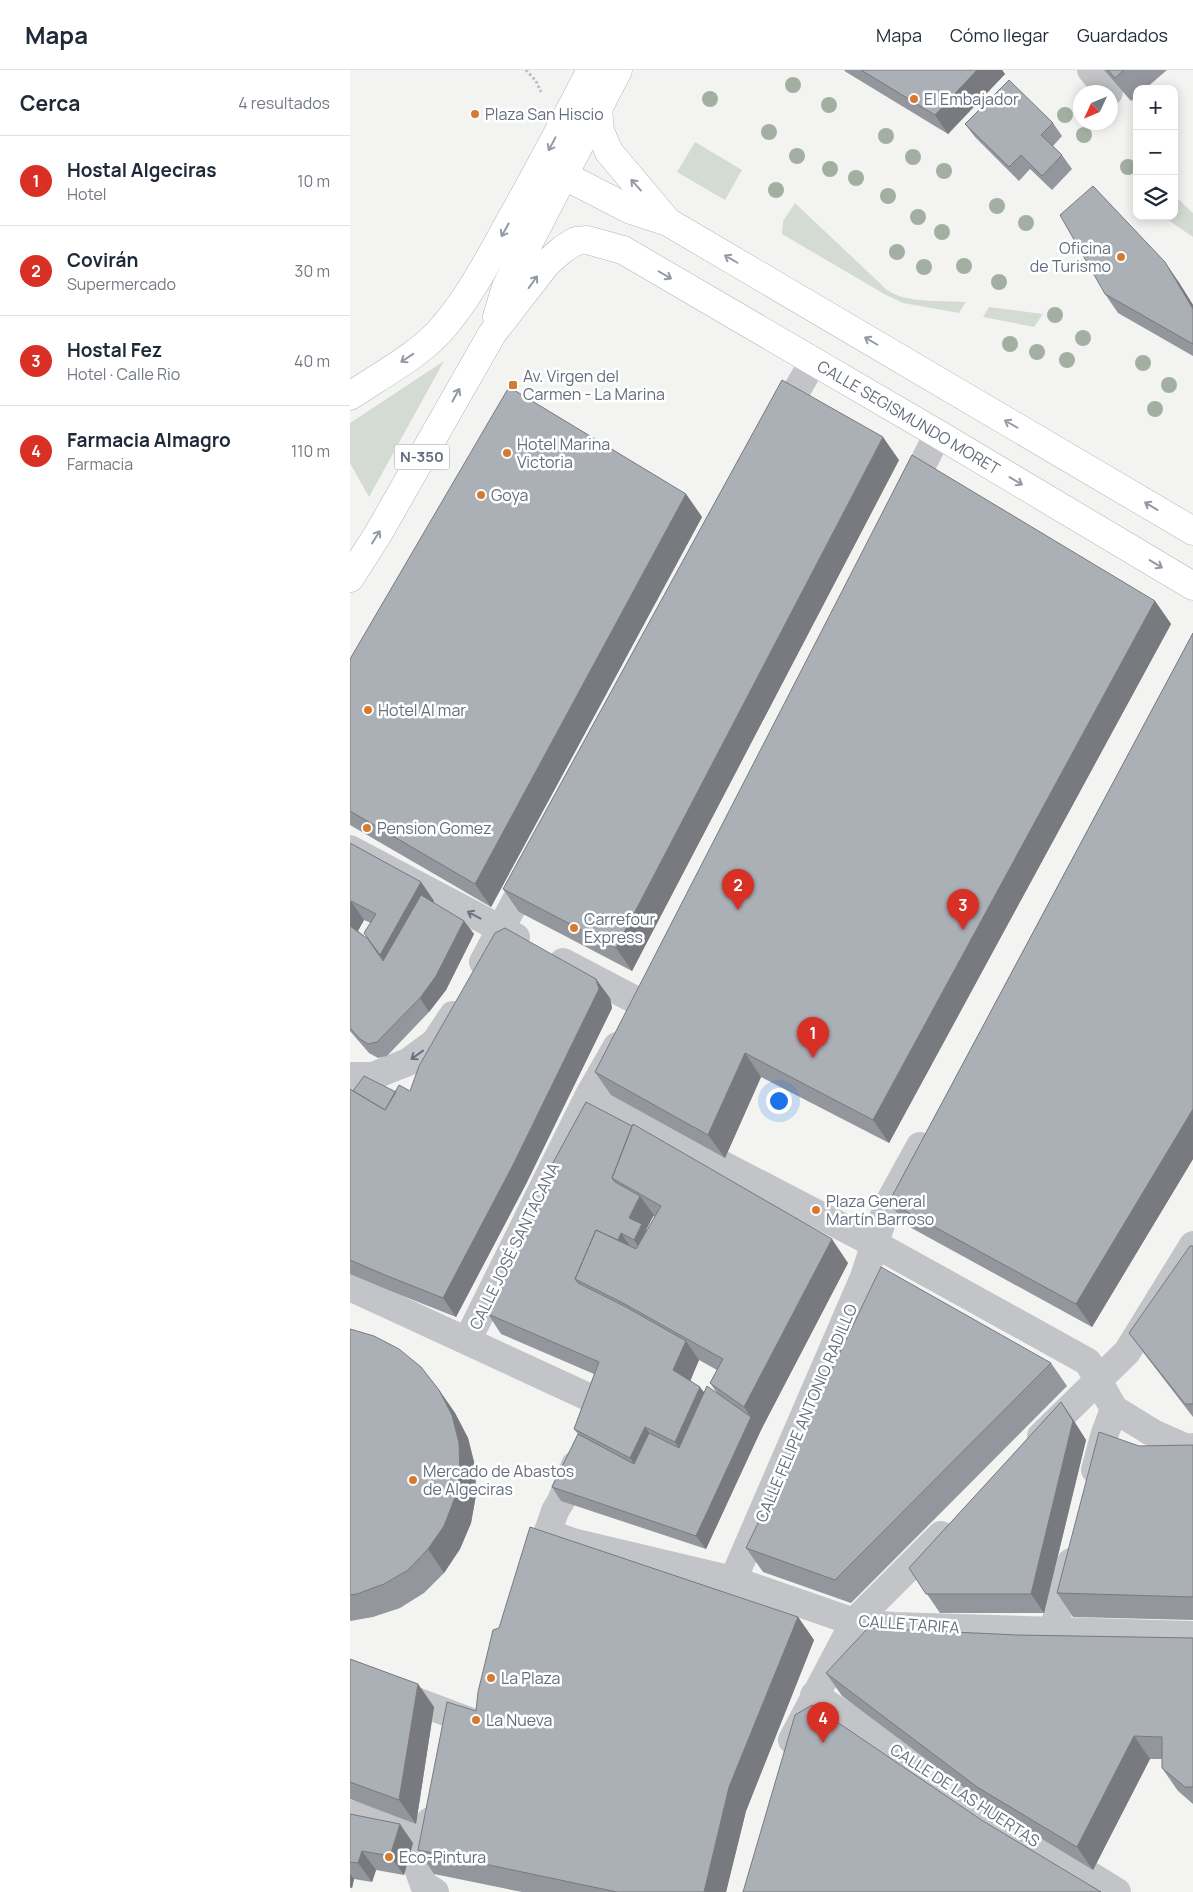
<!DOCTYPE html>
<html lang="es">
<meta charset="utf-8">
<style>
body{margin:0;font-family:Manrope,sans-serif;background:#f6f6f7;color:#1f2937}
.controls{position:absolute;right:15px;top:15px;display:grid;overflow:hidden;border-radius:10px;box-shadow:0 2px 12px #0003}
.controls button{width:45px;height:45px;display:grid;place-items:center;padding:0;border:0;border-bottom:1px solid #e0e1e3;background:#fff;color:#1f2937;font:25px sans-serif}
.compass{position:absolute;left:723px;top:15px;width:45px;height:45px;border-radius:50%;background:#fff;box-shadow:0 2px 12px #0003;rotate:226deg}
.you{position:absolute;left:428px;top:1030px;width:18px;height:18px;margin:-12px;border:4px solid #fff;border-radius:50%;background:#1a73e8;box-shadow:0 0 0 8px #1a73e833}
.badge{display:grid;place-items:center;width:32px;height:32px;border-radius:50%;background:#d93025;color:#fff;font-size:16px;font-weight:700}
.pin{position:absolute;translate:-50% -41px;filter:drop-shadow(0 1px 2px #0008)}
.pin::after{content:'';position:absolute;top:26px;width:18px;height:15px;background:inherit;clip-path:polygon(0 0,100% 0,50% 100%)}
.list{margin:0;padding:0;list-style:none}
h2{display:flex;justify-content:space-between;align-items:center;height:65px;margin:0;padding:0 20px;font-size:21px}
h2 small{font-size:16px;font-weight:400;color:#747a83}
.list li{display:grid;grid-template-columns:32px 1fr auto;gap:15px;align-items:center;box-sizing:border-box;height:90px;padding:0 20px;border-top:1px solid #e0e1e3}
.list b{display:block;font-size:19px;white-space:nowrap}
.list p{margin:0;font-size:16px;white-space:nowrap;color:#747a83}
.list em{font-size:16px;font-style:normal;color:#747a83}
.icon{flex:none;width:28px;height:28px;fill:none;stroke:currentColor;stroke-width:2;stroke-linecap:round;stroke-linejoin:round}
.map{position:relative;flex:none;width:843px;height:1822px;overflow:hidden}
header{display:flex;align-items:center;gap:30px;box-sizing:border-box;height:70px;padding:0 25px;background:#fff;border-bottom:1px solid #e0e1e3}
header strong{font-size:24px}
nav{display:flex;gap:28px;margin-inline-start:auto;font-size:18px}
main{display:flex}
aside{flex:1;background:#fff}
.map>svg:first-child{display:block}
</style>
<header>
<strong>Mapa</strong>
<nav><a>Mapa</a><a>Cómo llegar</a><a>Guardados</a></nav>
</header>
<main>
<aside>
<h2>Cerca<small>4 resultados</small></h2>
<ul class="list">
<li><span class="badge">1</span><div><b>Hostal Algeciras</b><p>Hotel</p></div><em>10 m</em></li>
<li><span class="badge">2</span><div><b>Covirán</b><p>Supermercado</p></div><em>30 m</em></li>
<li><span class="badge">3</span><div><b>Hostal Fez</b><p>Hotel · Calle Rio</p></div><em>40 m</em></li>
<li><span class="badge">4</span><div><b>Farmacia Almagro</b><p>Farmacia</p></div><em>110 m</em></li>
</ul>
</aside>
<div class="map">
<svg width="843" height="1822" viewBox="0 0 843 1822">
<rect width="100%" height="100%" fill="#f3f4f1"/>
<!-- green -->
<path fill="#d4dbd2" d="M345 72 392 100 375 130 327 102Z
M827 128 843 143V167L815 148 824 146V133Z
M445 133 537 220C558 234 591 230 616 232L609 243 553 233 536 225 432 164 433 151Z
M639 237 693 244 684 257 633 247Z
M94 291 19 427 0 393V353Z"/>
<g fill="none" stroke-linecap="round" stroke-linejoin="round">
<!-- major casing -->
<g stroke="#b5b7bb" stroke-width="29">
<g id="major">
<path d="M248 39 250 61 259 82 318 152"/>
<path d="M192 108 213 105 281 140 318 152 843 461"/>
<path id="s1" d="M273 180 588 364 843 516"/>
</g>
</g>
<!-- highway casing -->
<g stroke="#b4b6b9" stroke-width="29">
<path id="highway" d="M147 247 156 217 268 0
M0 326C28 307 67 286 89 262 116 232 136 195 155 160 185 107 213 54 241 0
M0 508 28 464 142 264 197 193 213 179 226 171 237 170 273 180"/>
</g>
<!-- path -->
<path stroke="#bbbcbf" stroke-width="3" stroke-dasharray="2.5 2.5" stroke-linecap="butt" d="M176 0 186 11 191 22"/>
<!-- minor -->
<path stroke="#c2c4c8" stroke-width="28" d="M741 0 759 22
M429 351 463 292
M557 425 588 364
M0 779 166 867
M133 892 181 802
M213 892 291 933
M0 1006H23L58 992 85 972 103 945
M239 1025 525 1174 738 1292 764 1339 803 1363 837 1378 843 1377
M0 1217 249 1332 240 1355
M117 1271 239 1025 267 976
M691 1366 777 1282 843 1175
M745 1400 754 1366 764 1339
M197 1463 223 1472 383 1510 504 1552 543 1556 843 1565
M185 1499 205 1441 211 1431 225 1395
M383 1510 514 1207 537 1136 570 1076
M703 1561 721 1492
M0 1606 130 1655
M464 1625 670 1762 767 1822
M442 1670 504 1552 591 1465
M0 1744 78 1766
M80 1751 69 1801 74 1815 85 1822"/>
<!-- major -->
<use href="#major" stroke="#fff" stroke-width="28"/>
<!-- highway -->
<use href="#highway" stroke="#fff" stroke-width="28"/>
</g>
<!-- trees -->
<g fill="#a4afa3">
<circle cx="443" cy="15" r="8"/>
<circle cx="360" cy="29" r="8"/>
<circle cx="479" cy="35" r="8"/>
<circle cx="715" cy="45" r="8"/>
<circle cx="419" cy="62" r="8"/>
<circle cx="734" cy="65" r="8"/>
<circle cx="536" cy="66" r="8"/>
<circle cx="447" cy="86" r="8"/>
<circle cx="563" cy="87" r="8"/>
<circle cx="778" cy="97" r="8"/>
<circle cx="480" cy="99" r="8"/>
<circle cx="594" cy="101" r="8"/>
<circle cx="506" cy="108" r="8"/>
<circle cx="426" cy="120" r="8"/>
<circle cx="538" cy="126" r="8"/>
<circle cx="647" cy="136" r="8"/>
<circle cx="568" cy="147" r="8"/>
<circle cx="676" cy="153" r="8"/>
<circle cx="592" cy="162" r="8"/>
<circle cx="547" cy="182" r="8"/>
<circle cx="614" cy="196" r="8"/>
<circle cx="574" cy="197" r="8"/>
<circle cx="649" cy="212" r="8"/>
<circle cx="705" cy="245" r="8"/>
<circle cx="733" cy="268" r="8"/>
<circle cx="660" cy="274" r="8"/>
<circle cx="687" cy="282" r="8"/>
<circle cx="717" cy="290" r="8"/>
<circle cx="793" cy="293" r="8"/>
<circle cx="819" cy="315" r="8"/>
<circle cx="805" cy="339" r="8"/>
</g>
<!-- wall -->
<path fill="#93969d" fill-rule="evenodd" d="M494 0H652L655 4 598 64 496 2Z
M754 0H817L795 19H787V26L781 31Z
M703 53 712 66 703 76 712 85 722 99 702 120 680 99 669 111 625 67 615 54Z
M828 211 843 235V286L768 243 755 224Z
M549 390 282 901 169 842 153 819Z
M336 424 352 447 141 837 0 755V589Z
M805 531 821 554 539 1073 411 1007 375 1088 261 1025 245 1002Z
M843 563V1089L742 1257 556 1155 539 1132Z
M0 773 71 812 84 831 83 833 114 851 124 864 96 920 79 942 37 986 28 988 19 983 0 961ZM14 850 21 853 18 869 8 861Z
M260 928 262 938 176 1114 106 1247 48 1224 0 1204V1019L3 1021 46 1022 60 1021Z
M236 1032 498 1193 411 1360 356 1479 211 1431 202 1417 228 1364 224 1359 244 1304 151 1264 138 1244 197 1119 192 1113ZM303 1146 305 1147 297 1160H296ZM349 1290 367 1300 360 1313 367 1323 354 1322 340 1310Z
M843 1176V1347L796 1286 779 1263Z
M0 1259 89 1320 105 1343 118 1368 125 1396 126 1425 121 1453 110 1479 94 1503 74 1523 50 1538 23 1547 0 1551Z
M701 1293 717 1316 501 1533 413 1502 396 1478Z
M711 1332 724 1351 736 1370 694 1543H590L559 1498Z
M843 1375V1550L723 1547 707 1523 789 1376Z
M448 1547 464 1570 396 1741 376 1822H172L84 1804 68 1780Z
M667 1565 843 1568V1734L828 1721 812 1698V1689H800L743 1800 644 1740 492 1626 476 1603Z
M0 1589 68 1614 84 1637 66 1754 0 1729Z
M0 1744 63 1773 54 1805 26 1800 22 1812 4 1809 2 1818H0Z"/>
<!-- shaded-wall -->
<path fill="#787a7f" d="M627 0H652L655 4 598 64 585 45Z
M815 192 828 211 843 235V239Z
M533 367 549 390 282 901 266 878Z
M336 424 352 447 141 837 125 814Z
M805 531 821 554 539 1073 523 1050Z
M71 812 84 831 43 904 30 885Z
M1 831 14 850 5 866 0 859V833Z
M114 851 124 864 96 920 79 942 70 928Z
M246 909 260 928 262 938 176 1114 106 1247 93 1228Z
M395 983 411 1007 375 1088 358 1065Z
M843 1039V1089L742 1257 726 1234Z
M290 1126 304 1145 296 1160 306 1173 297 1189 284 1170 279 1148Z
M271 1163 284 1182 267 1173Z
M482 1169 498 1193 411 1360 356 1479 346 1466 401 1347 394 1337Z
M336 1271 349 1290 337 1319 323 1300Z
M350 1317 364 1336 338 1391 325 1372Z
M89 1320 105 1343 118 1368 125 1396 126 1425 121 1453 110 1479 94 1503 78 1479Z
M711 1332 724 1351 736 1370 694 1543 681 1524Z
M295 1357 309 1376 294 1407 280 1388Z
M448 1547 464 1570 396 1741 376 1822H354L379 1717Z
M68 1614 84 1637 66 1754 49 1730Z
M784 1666 800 1689 743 1800 727 1777Z
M50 1754 63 1773 54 1805 40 1786Z
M12 1781 26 1800 22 1812 8 1793Z
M0 1804 4 1809 2 1818 0 1816Z"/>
<!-- building -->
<path fill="#abafb6" stroke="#787a7f" d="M511 0H627L585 45Z
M758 0H774L765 8Z
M659 10 703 53 691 65 712 85 692 106 671 85 659 97 615 54Z
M743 116 815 192 843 239V274L755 224 710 145Z
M432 310 533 367 266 878 153 819Z
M159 317 336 424 125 814 0 741V589Z
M562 385 805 531 523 1050 395 983 358 1065 245 1002Z
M843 563V1039L726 1234 539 1132Z
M0 773 71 812 30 885 14 863 26 844 1 831 0 833Z
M71 825 114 851 86 906 70 928 27 972 18 974 10 969 0 958V856L18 869 33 891Z
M155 858 246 909 249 919 163 1095 93 1228 35 1205 0 1190V1019L35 1040 49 1015 60 1021 69 996 145 863Z
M14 1006 46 1022 35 1040 3 1021Z
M236 1032 282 1056 262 1108 265 1112 290 1126 279 1148 292 1154 284 1170 271 1163 268 1170 246 1160 225 1209 228 1213 276 1237 336 1271 323 1300 350 1317 325 1372 295 1357 280 1388 224 1359 249 1292 138 1244 198 1116 192 1113Z
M283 1054 482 1169 394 1337 360 1313 373 1289 273 1233 225 1209 246 1160 286 1179 311 1136 262 1108Z
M840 1176H843V1334H835L779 1263Z
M531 1197 701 1293 485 1510 396 1478Z
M0 1259 24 1266 49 1279 71 1297 89 1320 102 1345 109 1373 110 1402 104 1430 94 1456 78 1479 58 1500 34 1514 7 1524 0 1525Z
M357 1316 401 1347 346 1466 202 1417 228 1364 284 1394 299 1363 329 1378Z
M711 1332 723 1351 681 1524H576L559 1498Z
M749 1362 789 1376 843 1375V1527L707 1523Z
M180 1457 448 1547 379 1717 354 1822H267L68 1780 97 1632 126 1641 128 1622 143 1560 149 1558Z
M518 1558 667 1565 843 1568V1717H835L812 1698V1667L784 1666 727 1777 627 1717 476 1603Z
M0 1589 68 1614 49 1730 0 1712Z
M462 1635 633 1751 751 1822H393L445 1645Z
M0 1744 50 1754 40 1786 12 1781 8 1793 0 1792Z"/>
<!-- one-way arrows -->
<defs><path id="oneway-shaft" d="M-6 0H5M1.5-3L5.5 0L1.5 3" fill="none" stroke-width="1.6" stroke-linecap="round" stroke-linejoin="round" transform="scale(1.25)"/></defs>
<g stroke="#939aa5">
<use href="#oneway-shaft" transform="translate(202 74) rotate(118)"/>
<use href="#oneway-shaft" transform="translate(286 115) rotate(-132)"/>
<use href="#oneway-shaft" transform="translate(155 160) rotate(119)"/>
<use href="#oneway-shaft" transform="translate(381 189) rotate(-150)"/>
<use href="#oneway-shaft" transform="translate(315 205) rotate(30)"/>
<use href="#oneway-shaft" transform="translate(183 212) rotate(-54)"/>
<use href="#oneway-shaft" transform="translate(521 271) rotate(-150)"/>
<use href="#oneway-shaft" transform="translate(57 288) rotate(146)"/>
<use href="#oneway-shaft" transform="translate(106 325) rotate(-61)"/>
<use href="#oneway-shaft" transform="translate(661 354) rotate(-150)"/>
<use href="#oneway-shaft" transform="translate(666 411) rotate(31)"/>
<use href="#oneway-shaft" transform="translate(801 436) rotate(-149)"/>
<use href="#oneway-shaft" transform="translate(26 467) rotate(-58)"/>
<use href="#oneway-shaft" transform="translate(806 494) rotate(31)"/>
</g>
<g stroke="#6a7283">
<use href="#oneway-shaft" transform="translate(124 845) rotate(-152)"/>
<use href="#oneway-shaft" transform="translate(67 985) rotate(144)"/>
</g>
<!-- markers -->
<g fill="#d57a30" stroke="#fff" stroke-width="2">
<circle cx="564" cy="29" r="5"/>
<circle cx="125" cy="44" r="5"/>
<circle cx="771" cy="187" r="5"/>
<rect x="158" y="310" width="10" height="10" rx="2.5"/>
<circle cx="157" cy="383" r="5"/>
<circle cx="131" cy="425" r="5"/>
<circle cx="18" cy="640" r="5"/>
<circle cx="17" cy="758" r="5"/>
<circle cx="224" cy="858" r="5"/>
<circle cx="466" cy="1140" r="5"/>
<circle cx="63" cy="1410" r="5"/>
<circle cx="141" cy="1608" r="5"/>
<circle cx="126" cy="1650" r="5"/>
<circle cx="39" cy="1787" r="5"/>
</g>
<g text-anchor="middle" stroke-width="5" stroke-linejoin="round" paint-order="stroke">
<!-- shield labels -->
<rect fill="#fff" stroke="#939aa5" stroke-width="1" x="44.5" y="374.5" width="55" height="25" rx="4"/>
<g font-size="15" font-weight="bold" fill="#656e7f">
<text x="72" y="392">N-350</text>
</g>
<!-- poi labels -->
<g font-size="16" fill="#656e7f" stroke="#fff" text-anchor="start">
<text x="574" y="35">El Embajador</text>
<text x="135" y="50">Plaza San Hiscio</text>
<text x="761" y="184" text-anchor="end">Oficina<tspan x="761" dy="18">de Turismo</tspan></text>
<text x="173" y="312">Av. Virgen del<tspan x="173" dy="18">Carmen - La Marina</tspan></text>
<text x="167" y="380">Hotel Marina<tspan x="167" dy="18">Victoria</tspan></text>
<text x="141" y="431">Goya</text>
<text x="28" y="646">Hotel Al mar</text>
<text x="27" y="764">Pension Gomez</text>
<text x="234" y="855">Carrefour<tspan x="234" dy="18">Express</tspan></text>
<text x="476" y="1137">Plaza General<tspan x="476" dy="18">Martín Barroso</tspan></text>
<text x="73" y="1407">Mercado de Abastos<tspan x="73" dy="18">de Algeciras</tspan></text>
<text x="151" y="1614">La Plaza</text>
<text x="136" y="1656">La Nueva</text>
<text x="49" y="1793">Eco-Pintura</text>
</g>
<!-- street labels -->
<g font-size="16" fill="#656e7f" stroke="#fff">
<text dy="6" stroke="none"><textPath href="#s1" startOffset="331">CALLE SEGISMUNDO MORET</textPath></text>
<text transform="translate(164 1176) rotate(-64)" y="6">CALLE JOSÉ SANTACANA</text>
<text transform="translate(456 1343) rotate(-67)" y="6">CALLE FELIPE ANTONIO RADILLO</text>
<text transform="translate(559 1554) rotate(4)" y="6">CALLE TARIFA</text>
<text transform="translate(615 1725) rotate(33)" y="6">CALLE DE LAS HUERTAS</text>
</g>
</g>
</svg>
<div class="controls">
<button>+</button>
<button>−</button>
<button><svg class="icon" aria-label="layers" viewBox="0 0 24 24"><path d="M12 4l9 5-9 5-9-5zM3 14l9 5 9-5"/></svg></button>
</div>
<svg class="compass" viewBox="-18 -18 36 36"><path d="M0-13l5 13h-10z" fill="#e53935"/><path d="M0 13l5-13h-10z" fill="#747a83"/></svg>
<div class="you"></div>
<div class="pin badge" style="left:463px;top:988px">1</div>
<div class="pin badge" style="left:388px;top:840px">2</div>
<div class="pin badge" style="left:613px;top:860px">3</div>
<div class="pin badge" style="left:473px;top:1673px">4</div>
</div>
</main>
